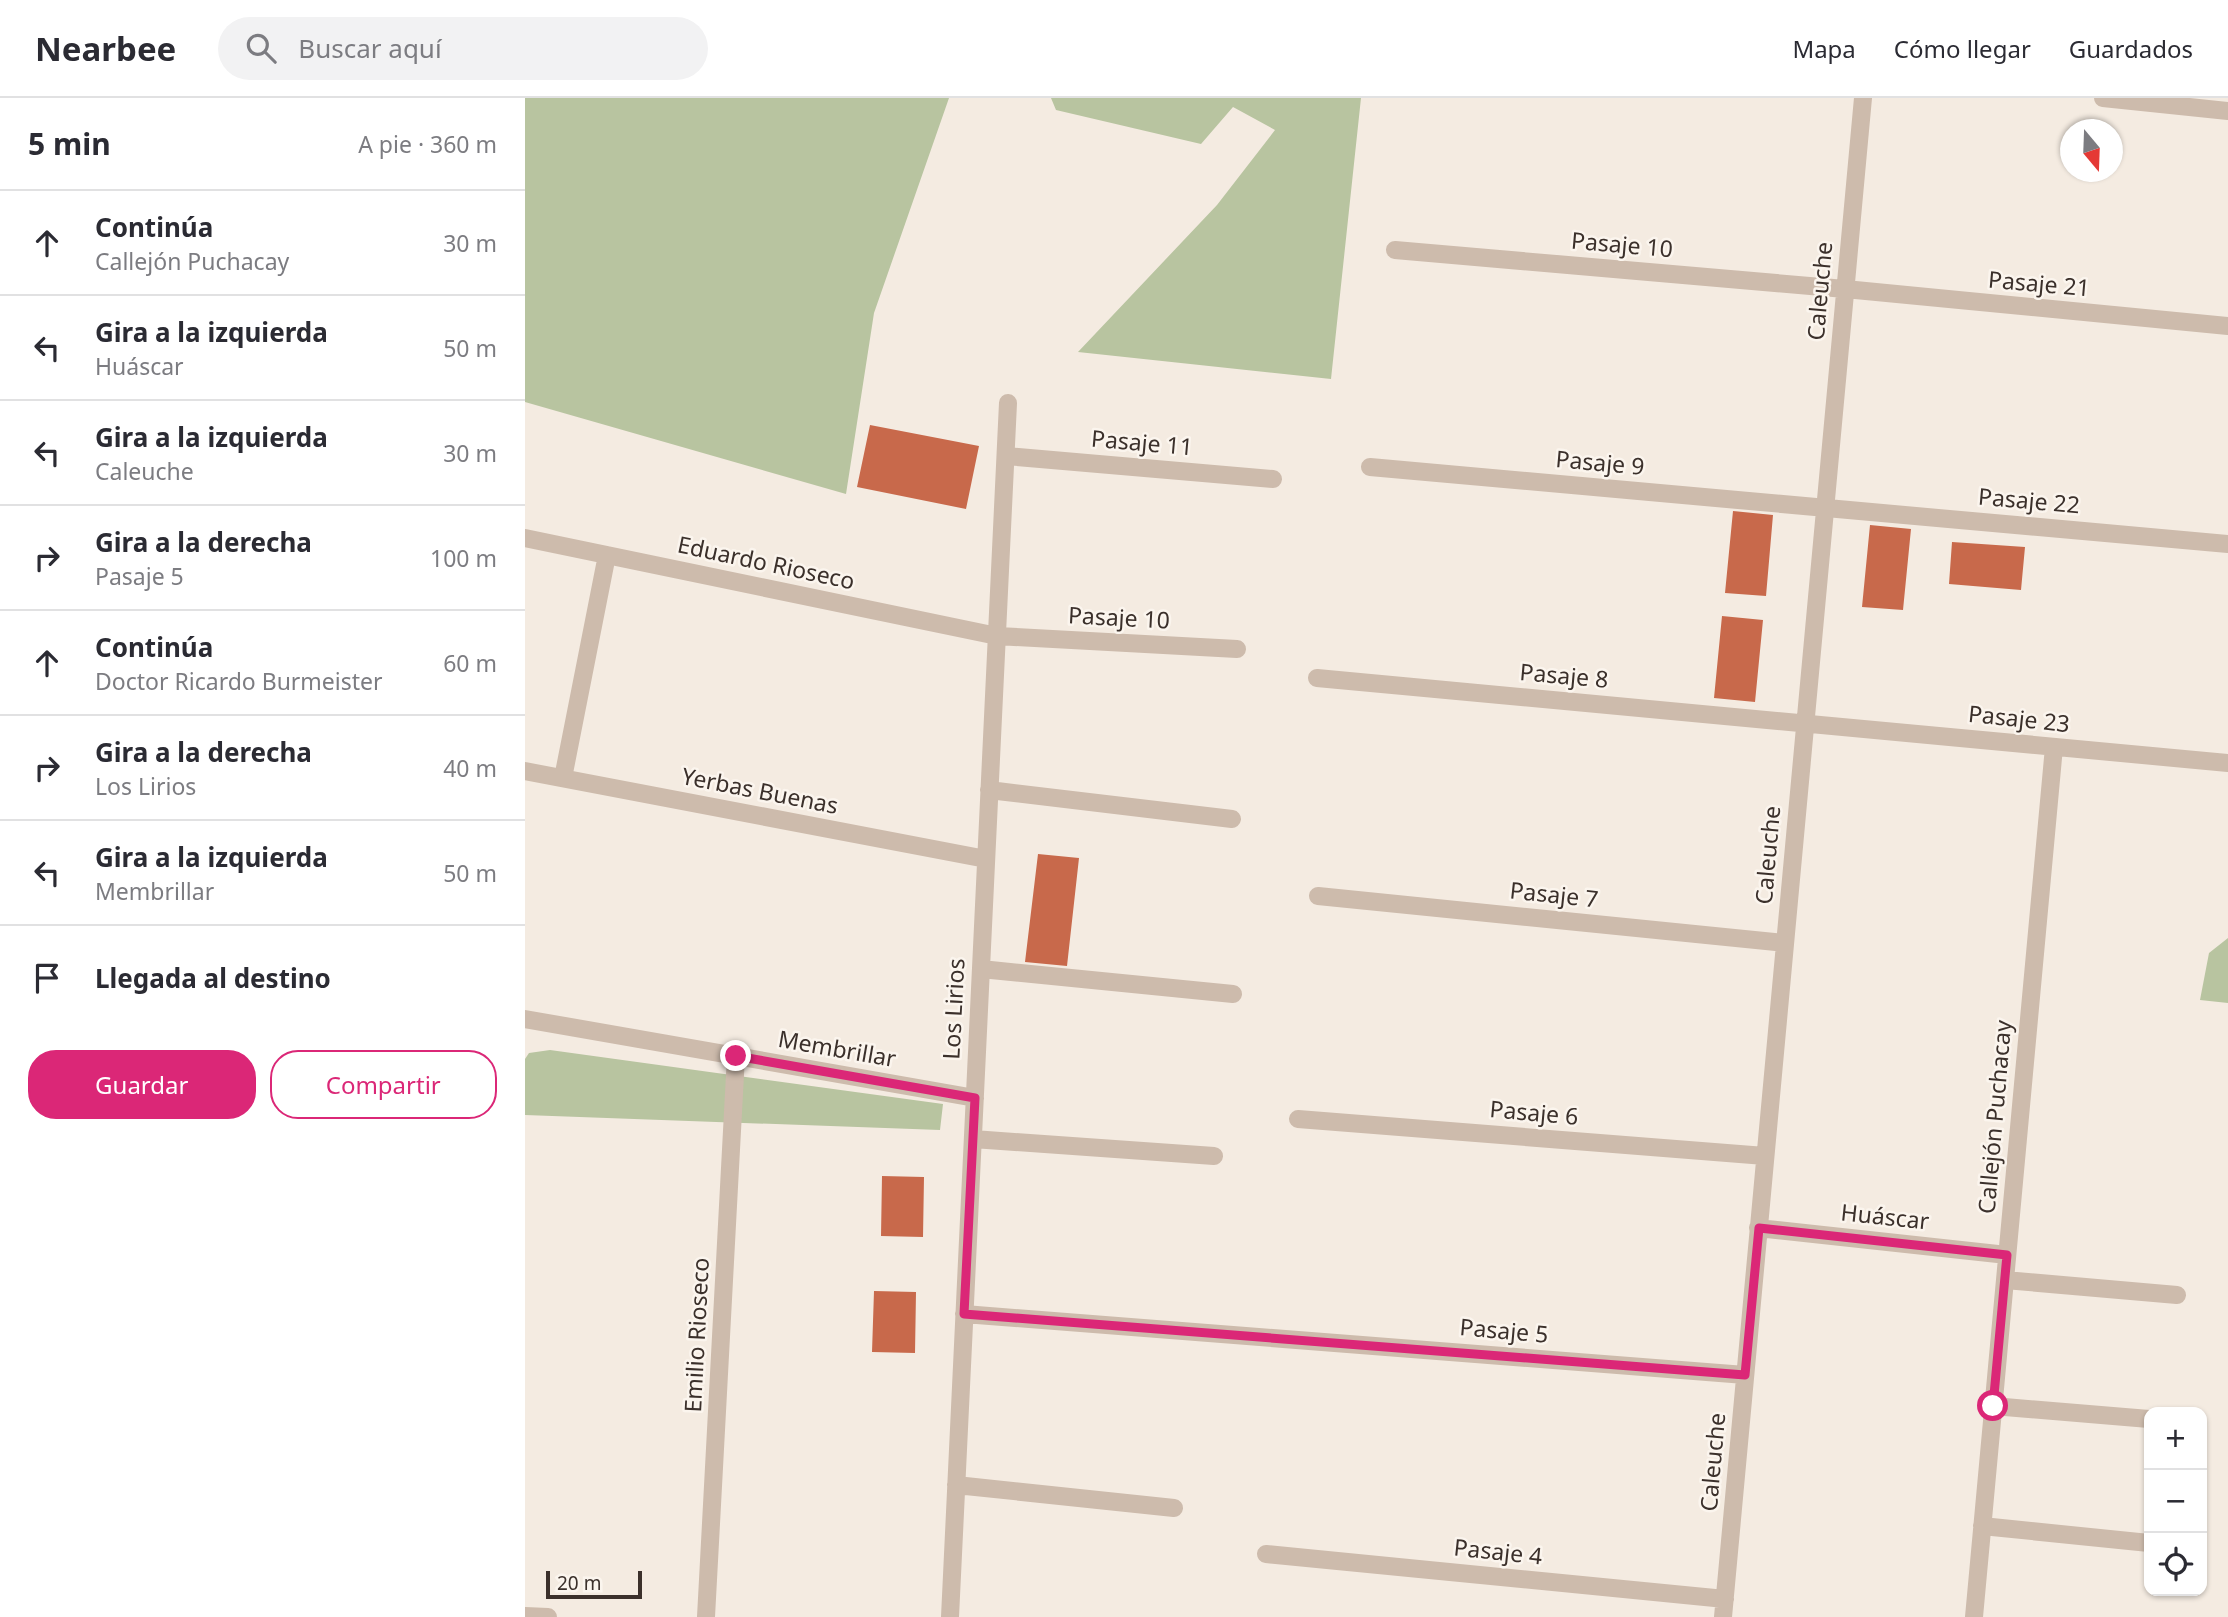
<!DOCTYPE html>
<html lang="es">
<meta charset="utf-8">
<style>
body{margin:0;font-family:"Noto Sans",sans-serif;background:#f2f2f3;color:#2b2b33}
.controls{position:absolute;right:21px;bottom:21px;display:grid;overflow:hidden;border-radius:14px;box-shadow:0 2px 5px #0004}
.controls button{width:63px;height:63px;display:grid;place-items:center;padding:0;border:0;border-bottom:2px solid #e1e1e2;background:#fff;color:#2b2b33;font:35px sans-serif}
.compass{position:absolute;left:1535px;top:21px;width:63px;height:63px;border-radius:50%;background:#fff;box-shadow:0 2px 5px #0004;rotate:161deg}
.scale{position:absolute;left:21px;bottom:18px;width:96px;box-sizing:border-box;padding-left:7px;border:4px solid #3b302b;border-top:0;font-size:19px;line-height:24px;white-space:nowrap;color:#3b302b;-webkit-text-stroke:5px #fbf5ee;paint-order:stroke}
.stop{position:absolute;width:21px;height:21px;margin:-16px;border:5px solid #db2777;border-radius:50%;background:#fff}
.stop.end{background:#db2777;border-color:#fff;box-shadow:0 2px 7px #0008}
.list{margin:0;padding:0;list-style:none}
h2{display:flex;justify-content:space-between;align-items:center;height:91px;margin:0;padding:0 28px;font-size:30px}
h2 small{font-size:23px;font-weight:400;color:#7c7c81}
.list li{display:grid;grid-template-columns:46px 1fr auto;gap:21px;align-items:center;box-sizing:border-box;height:105px;padding:0 28px;border-top:2px solid #e1e1e2}
.list b{display:block;font-size:26px;white-space:nowrap}
.list p{margin:0;font-size:23px;white-space:nowrap;color:#7c7c81}
.list em{font-size:23px;font-style:normal;color:#7c7c81}
.actions{display:flex;gap:14px;padding:21px 28px}
.actions a{flex:1;padding:16px 0;border:2px solid #db2777;border-radius:28px;text-align:center;font-size:24px;color:#db2777}
.actions .main{background:#db2777;color:#fff}
.icon{flex:none;width:38px;height:38px;fill:none;stroke:currentColor;stroke-width:2;stroke-linecap:round;stroke-linejoin:round}
.map{position:relative;flex:none;width:1703px;height:1519px;overflow:hidden}
header{display:flex;align-items:center;gap:42px;box-sizing:border-box;height:98px;padding:0 35px;background:#fff;border-bottom:2px solid #e1e1e2}
header strong{font-size:33px}
nav{display:flex;gap:38px;margin-inline-start:auto;font-size:24px}
.search{width:490px;height:63px;background:#f2f2f3;display:flex;align-items:center;gap:18px;box-sizing:border-box;padding:0 24px;border-radius:38px;color:#7c7c81;font-size:26px}
main{display:flex}
aside{flex:1;background:#fff}
.map>svg:first-child{display:block}
</style>
<header>
<strong>Nearbee</strong>
<div class="search"><svg class="icon" aria-label="search" viewBox="0 0 24 24"><circle cx="10" cy="10" r="6"/><path d="M15 15l6 6"/></svg>Buscar aquí</div>
<nav><a>Mapa</a><a>Cómo llegar</a><a>Guardados</a></nav>
</header>
<main>
<aside>
<h2>5 min<small>A pie · 360 m</small></h2>
<ul class="list">
<li><svg class="icon" aria-label="ahead" viewBox="0 0 24 24"><path d="M12 20V5M6 11l6-6 6 6"/></svg><div><b>Continúa</b><p>Callejón Puchacay</p></div><em>30 m</em></li>
<li><svg class="icon" aria-label="left" viewBox="0 0 24 24"><path d="M17 20v-9H6M10 6l-5 5 5 5"/></svg><div><b>Gira a la izquierda</b><p>Huáscar</p></div><em>50 m</em></li>
<li><svg class="icon" aria-label="left" viewBox="0 0 24 24"><path d="M17 20v-9H6M10 6l-5 5 5 5"/></svg><div><b>Gira a la izquierda</b><p>Caleuche</p></div><em>30 m</em></li>
<li><svg class="icon" aria-label="right" viewBox="0 0 24 24"><path d="M7 20v-9h11M14 6l5 5-5 5"/></svg><div><b>Gira a la derecha</b><p>Pasaje 5</p></div><em>100 m</em></li>
<li><svg class="icon" aria-label="ahead" viewBox="0 0 24 24"><path d="M12 20V5M6 11l6-6 6 6"/></svg><div><b>Continúa</b><p>Doctor Ricardo Burmeister</p></div><em>60 m</em></li>
<li><svg class="icon" aria-label="right" viewBox="0 0 24 24"><path d="M7 20v-9h11M14 6l5 5-5 5"/></svg><div><b>Gira a la derecha</b><p>Los Lirios</p></div><em>40 m</em></li>
<li><svg class="icon" aria-label="left" viewBox="0 0 24 24"><path d="M17 20v-9H6M10 6l-5 5 5 5"/></svg><div><b>Gira a la izquierda</b><p>Membrillar</p></div><em>50 m</em></li>
<li><svg class="icon" aria-label="arrive" viewBox="0 0 24 24"><path d="M6 21V4h12l-3 4 3 4H6"/></svg><div><b>Llegada al destino</b></div></li>
</ul>
<div class="actions"><a class="main">Guardar</a><a>Compartir</a></div>
</aside>
<div class="map">
<svg width="1703" height="1519" viewBox="0 0 1703 1519">
<rect width="100%" height="100%" fill="#f4ebe1"/>
<!-- green -->
<path fill="#b8c4a0" d="M0 0H424L349 215 321 396 0 304Z
M526 0H836L806 281 553 254 692 107 750 32 708 9 676 46 531 12Z
M1703 840V905L1675 902 1684 855Z
M25 952 418 1006 415 1032 0 1017V961L4 955Z"/>
<!-- building -->
<path fill="#c8694b" d="M345 327 454 348 441 411 332 389Z
M1208 413 1248 417 1241 498 1200 495Z
M1345 427 1386 431 1378 512 1337 509Z
M1427 444 1500 449 1496 492 1424 486Z
M1197 518 1238 522 1230 604 1189 600Z
M513 756 554 760 542 868 500 864Z
M357 1078 399 1079 398 1139 356 1138Z
M349 1193 391 1194 390 1255 347 1254Z"/>
<g fill="none" stroke-linecap="round" stroke-linejoin="round">
<!-- minor -->
<path stroke="#cdbbac" stroke-width="18" d="M1578 0 1703 13
M870 152 1320 191 1703 228
M481 358 748 381
M845 369 1703 446
M0 440 472 538 712 551
M792 580 1703 665
M0 673 461 761
M38 680 82 457
M464 692 707 721
M793 798 1260 845
M456 871 708 896
M0 921 450 1000
M773 1021 1240 1058
M448 1041 689 1058
M1233 1130 1482 1157
M1480 1182 1652 1197
M439 1216 1220 1277
M1468 1308 1624 1321
M431 1387 649 1410
M1457 1428 1624 1445
M741 1456 1200 1501
M0 1518 23 1519
M181 1519 211 958
M425 1519 483 305
M1198 1519 1338 0
M1449 1519 1529 649"/>
</g>
<g fill="none" stroke-linecap="round" stroke-linejoin="round">
<!-- route -->
<path stroke="#db2777" stroke-width="9" d="M211 958 450 1000 439 1216 1220 1277 1234 1130 1482 1157 1468 1308"/>
</g>
<g text-anchor="middle" stroke-width="5" stroke-linejoin="round" paint-order="stroke">
<!-- street labels -->
<g font-size="23" fill="#3b302b" stroke="#fbf5ee">
<text transform="translate(1097 147) rotate(5)" y="8">Pasaje 10</text>
<text transform="translate(1514 186) rotate(5)" y="8">Pasaje 21</text>
<text transform="translate(1295 193) rotate(-85)" y="8">Caleuche</text>
<text transform="translate(617 345) rotate(5)" y="8">Pasaje 11</text>
<text transform="translate(1075 365) rotate(5)" y="8">Pasaje 9</text>
<text transform="translate(1504 403) rotate(5)" y="8">Pasaje 22</text>
<text transform="translate(241 465) rotate(12)" y="8">Eduardo Rioseco</text>
<text transform="translate(594 520) rotate(3)" y="8">Pasaje 10</text>
<text transform="translate(1039 578) rotate(5)" y="8">Pasaje 8</text>
<text transform="translate(1494 621) rotate(6)" y="8">Pasaje 23</text>
<text transform="translate(235 693) rotate(11)" y="8">Yerbas Buenas</text>
<text transform="translate(1243 757) rotate(-85)" y="8">Caleuche</text>
<text transform="translate(1029 797) rotate(6)" y="8">Pasaje 7</text>
<text transform="translate(429 911) rotate(-87)" y="8">Los Lirios</text>
<text transform="translate(312 951) rotate(10)" y="8">Membrillar</text>
<text transform="translate(1009 1015) rotate(5)" y="8">Pasaje 6</text>
<text transform="translate(1470 1019) rotate(-85)" y="8">Callejón Puchacay</text>
<text transform="translate(1360 1119) rotate(6)" y="8">Huáscar</text>
<text transform="translate(979 1233) rotate(5)" y="8">Pasaje 5</text>
<text transform="translate(172 1237) rotate(-87)" y="8">Emilio Rioseco</text>
<text transform="translate(1188 1364) rotate(-85)" y="8">Caleuche</text>
<text transform="translate(973 1454) rotate(6)" y="8">Pasaje 4</text>
</g>
</g>
</svg>
<div class="controls">
<button>+</button>
<button>−</button>
<button><svg class="icon" aria-label="locate" viewBox="0 0 24 24"><circle cx="12" cy="12" r="6"/><path d="M12 2v4M12 18v4M2 12h4M18 12h4"/></svg></button>
</div>
<svg class="compass" viewBox="-18 -18 36 36"><path d="M0-13l5 13h-10z" fill="#e53935"/><path d="M0 13l5-13h-10z" fill="#7c7c81"/></svg>
<div class="scale">20 m</div>
<div class="stop" style="left:1468px;top:1308px"></div>
<div class="stop end" style="left:211px;top:958px"></div>
</div>
</main>
